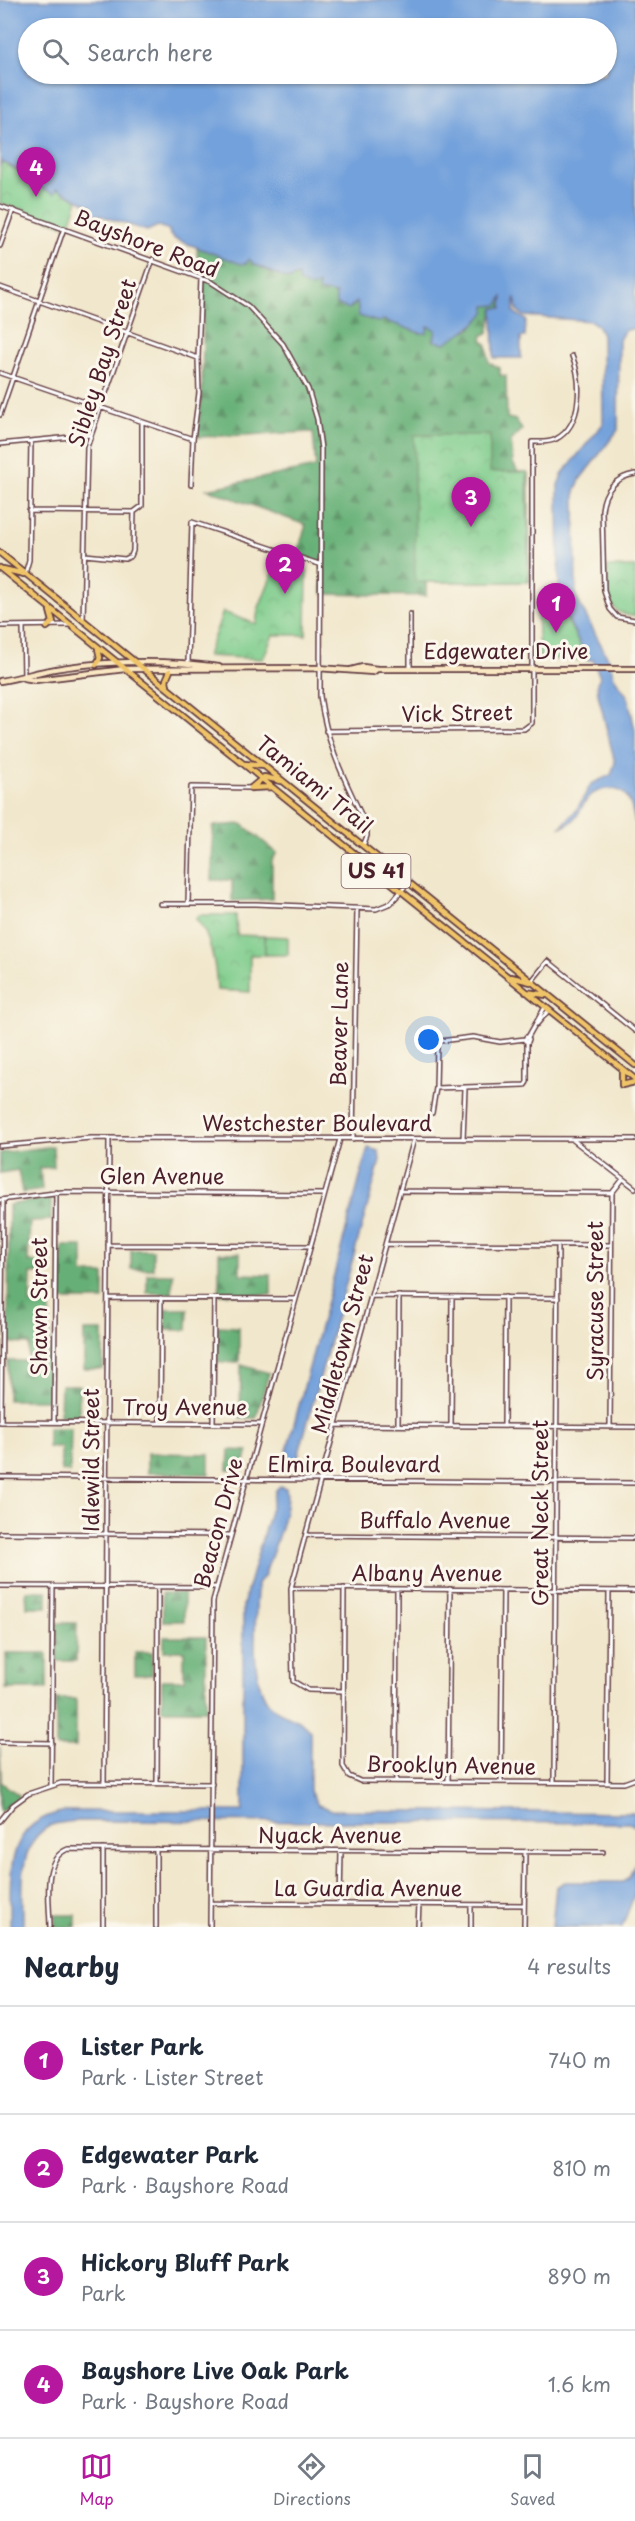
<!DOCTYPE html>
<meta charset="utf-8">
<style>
body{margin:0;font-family:"Playpen Sans",sans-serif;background:#f2f2f3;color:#1f2937}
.you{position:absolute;left:429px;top:1040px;width:21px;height:21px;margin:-15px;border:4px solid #fff;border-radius:50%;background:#1a73e8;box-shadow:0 0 0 9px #1a73e833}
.badge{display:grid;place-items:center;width:39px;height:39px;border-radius:50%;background:#b5179e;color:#fff;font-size:20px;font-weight:700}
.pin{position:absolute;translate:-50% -50px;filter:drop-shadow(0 2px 3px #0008)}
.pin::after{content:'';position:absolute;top:32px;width:21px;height:18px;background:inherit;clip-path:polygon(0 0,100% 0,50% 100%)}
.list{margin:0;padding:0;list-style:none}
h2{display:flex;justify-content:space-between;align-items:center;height:78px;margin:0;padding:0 24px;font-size:26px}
h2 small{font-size:20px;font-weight:400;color:#747a83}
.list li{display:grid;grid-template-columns:39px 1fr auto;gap:18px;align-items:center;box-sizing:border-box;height:108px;padding:0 24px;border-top:2px solid #e0e1e3}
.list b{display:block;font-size:22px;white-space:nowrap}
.list p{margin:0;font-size:20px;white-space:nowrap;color:#747a83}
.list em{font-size:20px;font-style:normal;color:#747a83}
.icon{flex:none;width:33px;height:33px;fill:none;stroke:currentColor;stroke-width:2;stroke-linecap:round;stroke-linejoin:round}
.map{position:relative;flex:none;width:635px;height:1927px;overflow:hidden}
.search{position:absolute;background:#fff;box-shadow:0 2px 4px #0004;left:18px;right:18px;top:18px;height:66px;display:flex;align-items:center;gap:15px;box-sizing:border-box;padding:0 21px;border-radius:33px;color:#747a83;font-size:22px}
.sheet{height:510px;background:#fff}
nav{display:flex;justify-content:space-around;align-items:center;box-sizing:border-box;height:84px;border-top:2px solid #e0e1e3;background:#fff;font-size:16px;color:#747a83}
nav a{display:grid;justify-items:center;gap:3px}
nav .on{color:#b5179e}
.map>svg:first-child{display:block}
</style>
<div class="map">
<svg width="635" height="1927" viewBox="0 0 635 1927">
<defs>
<pattern id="forest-firs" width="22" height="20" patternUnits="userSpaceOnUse" patternTransform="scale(1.5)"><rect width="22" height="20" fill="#66b077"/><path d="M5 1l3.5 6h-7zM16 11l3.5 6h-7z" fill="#568f62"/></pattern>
<pattern id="park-crowns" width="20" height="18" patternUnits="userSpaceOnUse" patternTransform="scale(1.5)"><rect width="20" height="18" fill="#7ecc8b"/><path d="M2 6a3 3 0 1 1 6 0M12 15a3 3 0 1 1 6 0" fill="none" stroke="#6eaf78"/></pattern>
</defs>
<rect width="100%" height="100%" fill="#fbf7ec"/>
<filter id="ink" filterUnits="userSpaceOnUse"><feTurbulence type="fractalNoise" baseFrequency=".0167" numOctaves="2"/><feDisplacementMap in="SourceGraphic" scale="12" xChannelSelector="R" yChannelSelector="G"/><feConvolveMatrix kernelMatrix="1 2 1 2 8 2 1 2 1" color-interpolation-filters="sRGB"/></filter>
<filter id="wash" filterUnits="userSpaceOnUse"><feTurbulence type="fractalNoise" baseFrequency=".008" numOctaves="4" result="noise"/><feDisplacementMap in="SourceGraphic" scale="24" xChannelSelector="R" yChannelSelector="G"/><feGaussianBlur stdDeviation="1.35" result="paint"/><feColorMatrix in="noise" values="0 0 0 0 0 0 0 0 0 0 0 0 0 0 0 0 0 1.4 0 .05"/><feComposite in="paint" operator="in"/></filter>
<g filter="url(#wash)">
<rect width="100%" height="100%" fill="#f1e7cc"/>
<!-- forest -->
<path fill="url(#forest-firs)" stroke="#586851" stroke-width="1.5" d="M197 245 241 264 248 259C261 269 276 276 292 279L298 274 336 295V305L351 308 357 302 359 316 378 322 384 320 420 333 428 326 436 330 434 341 445 343 457 334 471 329 485 305 503 296 502 308 493 311 488 333 483 335 482 340 487 345 489 363 500 368V375L506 376 507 418 516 420 522 430 511 441 513 463 518 472H527L529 476 530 582H426V596L322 594V563L297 554 306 525 207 489 316 467 313 432 197 437 202 394 204 275 198 272Z
M242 824 277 853 272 860V899L232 901V880H212L213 826Z
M53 1146 54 1167 40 1168 42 1190 22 1193 18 1170 0 1173V1153Z
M51 1198V1220L30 1221 28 1262H49V1273L31 1274 30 1304 50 1306 49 1400H8V1361H28L29 1344 8 1343 9 1205Z
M62 1246H83V1274H104V1300H62Z
M131 1250H153V1269H131Z
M219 1253H240V1274L271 1275V1295L219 1294Z
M147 1274H173L172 1294 147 1293Z
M166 1309H188L187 1330H166Z
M218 1326 239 1327V1362H218Z
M84 1331H103V1369H84Z
M241 1365 269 1373 256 1418H240Z
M61 1385H79V1416H60Z
M48 1428H71L70 1472 61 1471V1447H48Z
M229 1450 248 1451 242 1471 228 1470Z
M147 1453 209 1454V1474L147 1473Z
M26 1591H47V1607H27Z
M162 1593H184V1621H163Z
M57 1623H77L76 1661H57Z
M164 1637H206V1710H162V1680H184V1651H164Z
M135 1652H152V1675H135Z
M6 1653H47V1689H6Z
M56 1699H76V1747H56Z
M0 1746 1 1782 20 1796 2 1812 0 1810Z
M55 1915H76V1927H55Z"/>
<!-- park -->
<path fill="url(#park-crowns)" stroke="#64765b" stroke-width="1.5" d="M3 162 55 193 57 188 78 200 69 227 0 203V166Z
M414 435H490V472H527L528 582H415Z
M278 559 307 570 306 635H273L263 659 207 656 223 612 256 624 258 610Z
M607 567H635V616C606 616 607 590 607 567Z
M537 608H561L588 660 539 659Z
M198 915H236L237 935 265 936V955H250V992L217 990C216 968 211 934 196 919Z"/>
<!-- pitch -->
<path fill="#7ecc8b" stroke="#64765b" stroke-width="1.5" d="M265 936 288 937V955H265Z"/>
<!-- water -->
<path fill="#73a1db" stroke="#5e6083" stroke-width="1.5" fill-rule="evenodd" d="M0 0H635V328L624 331 619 340 618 430 581 478 575 491 576 597 609 660 614 677 628 697 635 730V823C632 806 629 786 606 789 599 790 594 792 589 797 578 809 579 822 561 827L577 809 591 784 611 775 615 763 598 694 597 683 600 677 593 660H588L559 601 558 485 563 473 603 424 602 335 598 326 591 321 524 316 517 310 515 297 514 312 526 320 525 337H521V358H494L493 311 494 308H502L503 296 498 305 486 306V311C475 328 461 332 445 343L434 341 436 330 428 326 427 333H420L384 320 378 322 359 316 357 302 348 309 336 304V294L318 291 319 285 311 288 299 282 298 275 289 280 254 264 249 259 247 263 241 264 175 239 170 235 169 230 158 226 147 231 90 212 91 206 57 188 55 194 31 184 29 176 3 162 0 166ZM28 28H606V74H28Z
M368 1148 379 1151 380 1161 294 1471 286 1472 283 1465Z
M280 1486 286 1488C291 1509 271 1555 264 1577L257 1583C257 1617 247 1680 271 1706 282 1717 301 1717 310 1731V1791L318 1805 332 1810 635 1813V1826L629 1823 76 1821C69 1822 59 1822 52 1825 14 1842 24 1894 23 1927H10C11 1877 2 1822 66 1811H243V1605L276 1490Z
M635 1864V1893L622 1927H552L556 1887 565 1882H623L629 1877Z"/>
</g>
<g filter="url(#ink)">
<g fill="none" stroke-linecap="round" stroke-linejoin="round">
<!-- street casing -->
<g stroke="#633d43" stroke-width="6">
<path id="street" d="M0 206 211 282 248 306 283 344 308 389 317 419 321 449 320 696C328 750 344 778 367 827V836L363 846
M0 246 13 210
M0 287 198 358
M0 373 193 439
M0 415 64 228
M0 444 91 435
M635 474C616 477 604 490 602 510L604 591 610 609 617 617 635 620
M191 485 193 439 199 393 198 358 201 278
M29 511 134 512
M134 512 142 506V423
M85 555 125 559 131 556 133 551 134 512
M25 574 29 560 31 441
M410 614V669
M83 621 87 447 153 259
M0 626 69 625
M23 627 24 676
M188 662 192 522 319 564
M326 731 524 729 532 723V442C540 442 549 443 556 439 583 425 582 380 572 356
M160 904H256L376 909 391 903 408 883
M188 904 191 787 251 788
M531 982 548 961 635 1031
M537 1024 549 1010
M526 1037 529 1039 528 1042 525 1041Z
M528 1037 545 1007
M525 1039 500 1042 473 1037 440 1041 437 1044 436 1088 525 1085 527 1082V1042
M432 1113 436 1088
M353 1139 357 909
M463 1139 465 1088
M573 1140 635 1188
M0 1146 91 1138 635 1139
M401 1191 612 1193
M0 1200 62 1192 324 1194
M386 1244 611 1245
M108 1245 310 1246
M371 1296 558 1298
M108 1298 295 1299
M54 1421 56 1192
M0 1422 261 1424
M1 1422 3 1200
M160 1422 161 1298
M213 1424 214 1298
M336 1425 635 1427
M398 1425 399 1296
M451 1426 452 1297
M504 1426 505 1297
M610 1427 612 1193 623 1179
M0 1477 635 1483
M0 1533 231 1535
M306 1535 635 1538
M0 1586 217 1587
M291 1588 635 1591
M344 1588 343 1766 349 1776 360 1781 624 1783 635 1779
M343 1691 308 1690 293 1681 291 1588 414 1139
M0 1742 52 1743
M396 1781 397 1589
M448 1781 450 1589
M501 1782 503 1590
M554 1782 558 1245
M104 1783 109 1138
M157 1783 158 1587
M607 1783 609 1591
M51 1785 53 1586
M0 1821 13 1805 28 1794 61 1783 212 1784
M211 1903 524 1905
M340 1903 341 1851
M50 1927C50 1903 41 1859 68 1849L603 1852
M103 1927V1849
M156 1927V1849
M210 1927 213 1601 340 1139
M418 1927 419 1904
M471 1927V1905
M524 1927 525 1852"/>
</g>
<!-- secondary casing -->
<g stroke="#633d43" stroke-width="8">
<path id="secondary" d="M351 670 363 667 377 669H635
M24 678 36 680 125 669 318 668 373 672 377 669
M0 681C13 679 24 676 36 673 90 660 164 659 219 667"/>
</g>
<!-- primary casing -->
<g stroke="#633d43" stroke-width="8">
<path id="primary" d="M0 553 635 1065
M0 568 635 1079
M3 569 24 574
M47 627 53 622 50 611
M96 665 100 658 98 649
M167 686 166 680 170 671
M245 764 264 766
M251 788 264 777 281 781
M251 788 272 787
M511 977 531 982
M526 992 546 995
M622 1069V1085L635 1082"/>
</g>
<!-- street -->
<use href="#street" stroke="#fff" stroke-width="3"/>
<!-- secondary -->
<use href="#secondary" stroke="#f9e7c3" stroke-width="4.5"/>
<!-- primary -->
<use href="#primary" stroke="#efc469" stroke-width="4.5"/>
</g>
</g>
<g text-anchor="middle" stroke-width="6" stroke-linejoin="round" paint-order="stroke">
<!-- shield labels -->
<rect fill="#fbf7ec" stroke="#7f6065" stroke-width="1.5" x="341.5" y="854" width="69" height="34" rx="4.5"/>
<g font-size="20" font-weight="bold" fill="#4a1f2b">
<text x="376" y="878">US 41</text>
</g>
<!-- street labels -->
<g font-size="21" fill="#4a1f2b" stroke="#fbf7ec">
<text transform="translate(146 244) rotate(21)" y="7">Bayshore Road</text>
<text transform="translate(103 363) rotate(-72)" y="7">Sibley Bay Street</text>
<text x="506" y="659">Edgewater Drive</text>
<text transform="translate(457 714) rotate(-1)" y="7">Vick Street</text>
<text transform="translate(314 785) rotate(39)" y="7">Tamiami Trail</text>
<text transform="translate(340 1024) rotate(-89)" y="7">Beaver Lane</text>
<text x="317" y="1131">Westchester Boulevard</text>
<text x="162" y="1184">Glen Avenue</text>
<text transform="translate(596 1301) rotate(-90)" y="7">Syracuse Street</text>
<text transform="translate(40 1307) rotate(-90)" y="7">Shawn Street</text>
<text transform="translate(343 1344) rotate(-75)" y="7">Middletown Street</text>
<text x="185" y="1415">Troy Avenue</text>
<text transform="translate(92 1460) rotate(-90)" y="7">Idlewild Street</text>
<text x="354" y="1472">Elmira Boulevard</text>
<text transform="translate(541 1513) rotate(-90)" y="7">Great Neck Street</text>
<text x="435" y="1528">Buffalo Avenue</text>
<text transform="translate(219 1523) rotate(-75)" y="7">Beacon Drive</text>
<text x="427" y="1581">Albany Avenue</text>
<text transform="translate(451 1766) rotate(1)" y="7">Brooklyn Avenue</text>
<text x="330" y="1843">Nyack Avenue</text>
<text x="368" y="1896">La Guardia Avenue</text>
</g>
</g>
</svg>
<div class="you"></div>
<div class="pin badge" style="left:556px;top:633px">1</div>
<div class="pin badge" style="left:285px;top:594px">2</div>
<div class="pin badge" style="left:471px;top:527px">3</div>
<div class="pin badge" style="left:36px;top:197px">4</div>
<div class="search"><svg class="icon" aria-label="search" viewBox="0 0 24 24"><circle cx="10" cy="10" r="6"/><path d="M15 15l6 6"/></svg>Search here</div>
</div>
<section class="sheet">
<h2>Nearby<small>4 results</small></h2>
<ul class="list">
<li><span class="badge">1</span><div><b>Lister Park</b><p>Park · Lister Street</p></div><em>740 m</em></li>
<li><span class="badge">2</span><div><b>Edgewater Park</b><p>Park · Bayshore Road</p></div><em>810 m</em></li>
<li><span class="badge">3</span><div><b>Hickory Bluff Park</b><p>Park</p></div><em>890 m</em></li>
<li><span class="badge">4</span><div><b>Bayshore Live Oak Park</b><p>Park · Bayshore Road</p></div><em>1.6 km</em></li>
</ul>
</section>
<nav>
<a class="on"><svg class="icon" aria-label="map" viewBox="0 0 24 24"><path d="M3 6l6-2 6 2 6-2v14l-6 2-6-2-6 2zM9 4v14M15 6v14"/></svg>Map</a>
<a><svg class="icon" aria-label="directions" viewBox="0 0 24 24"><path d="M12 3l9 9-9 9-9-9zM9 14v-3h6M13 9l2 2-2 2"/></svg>Directions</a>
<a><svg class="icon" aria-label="saved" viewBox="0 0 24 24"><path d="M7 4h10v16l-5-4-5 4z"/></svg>Saved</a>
</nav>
